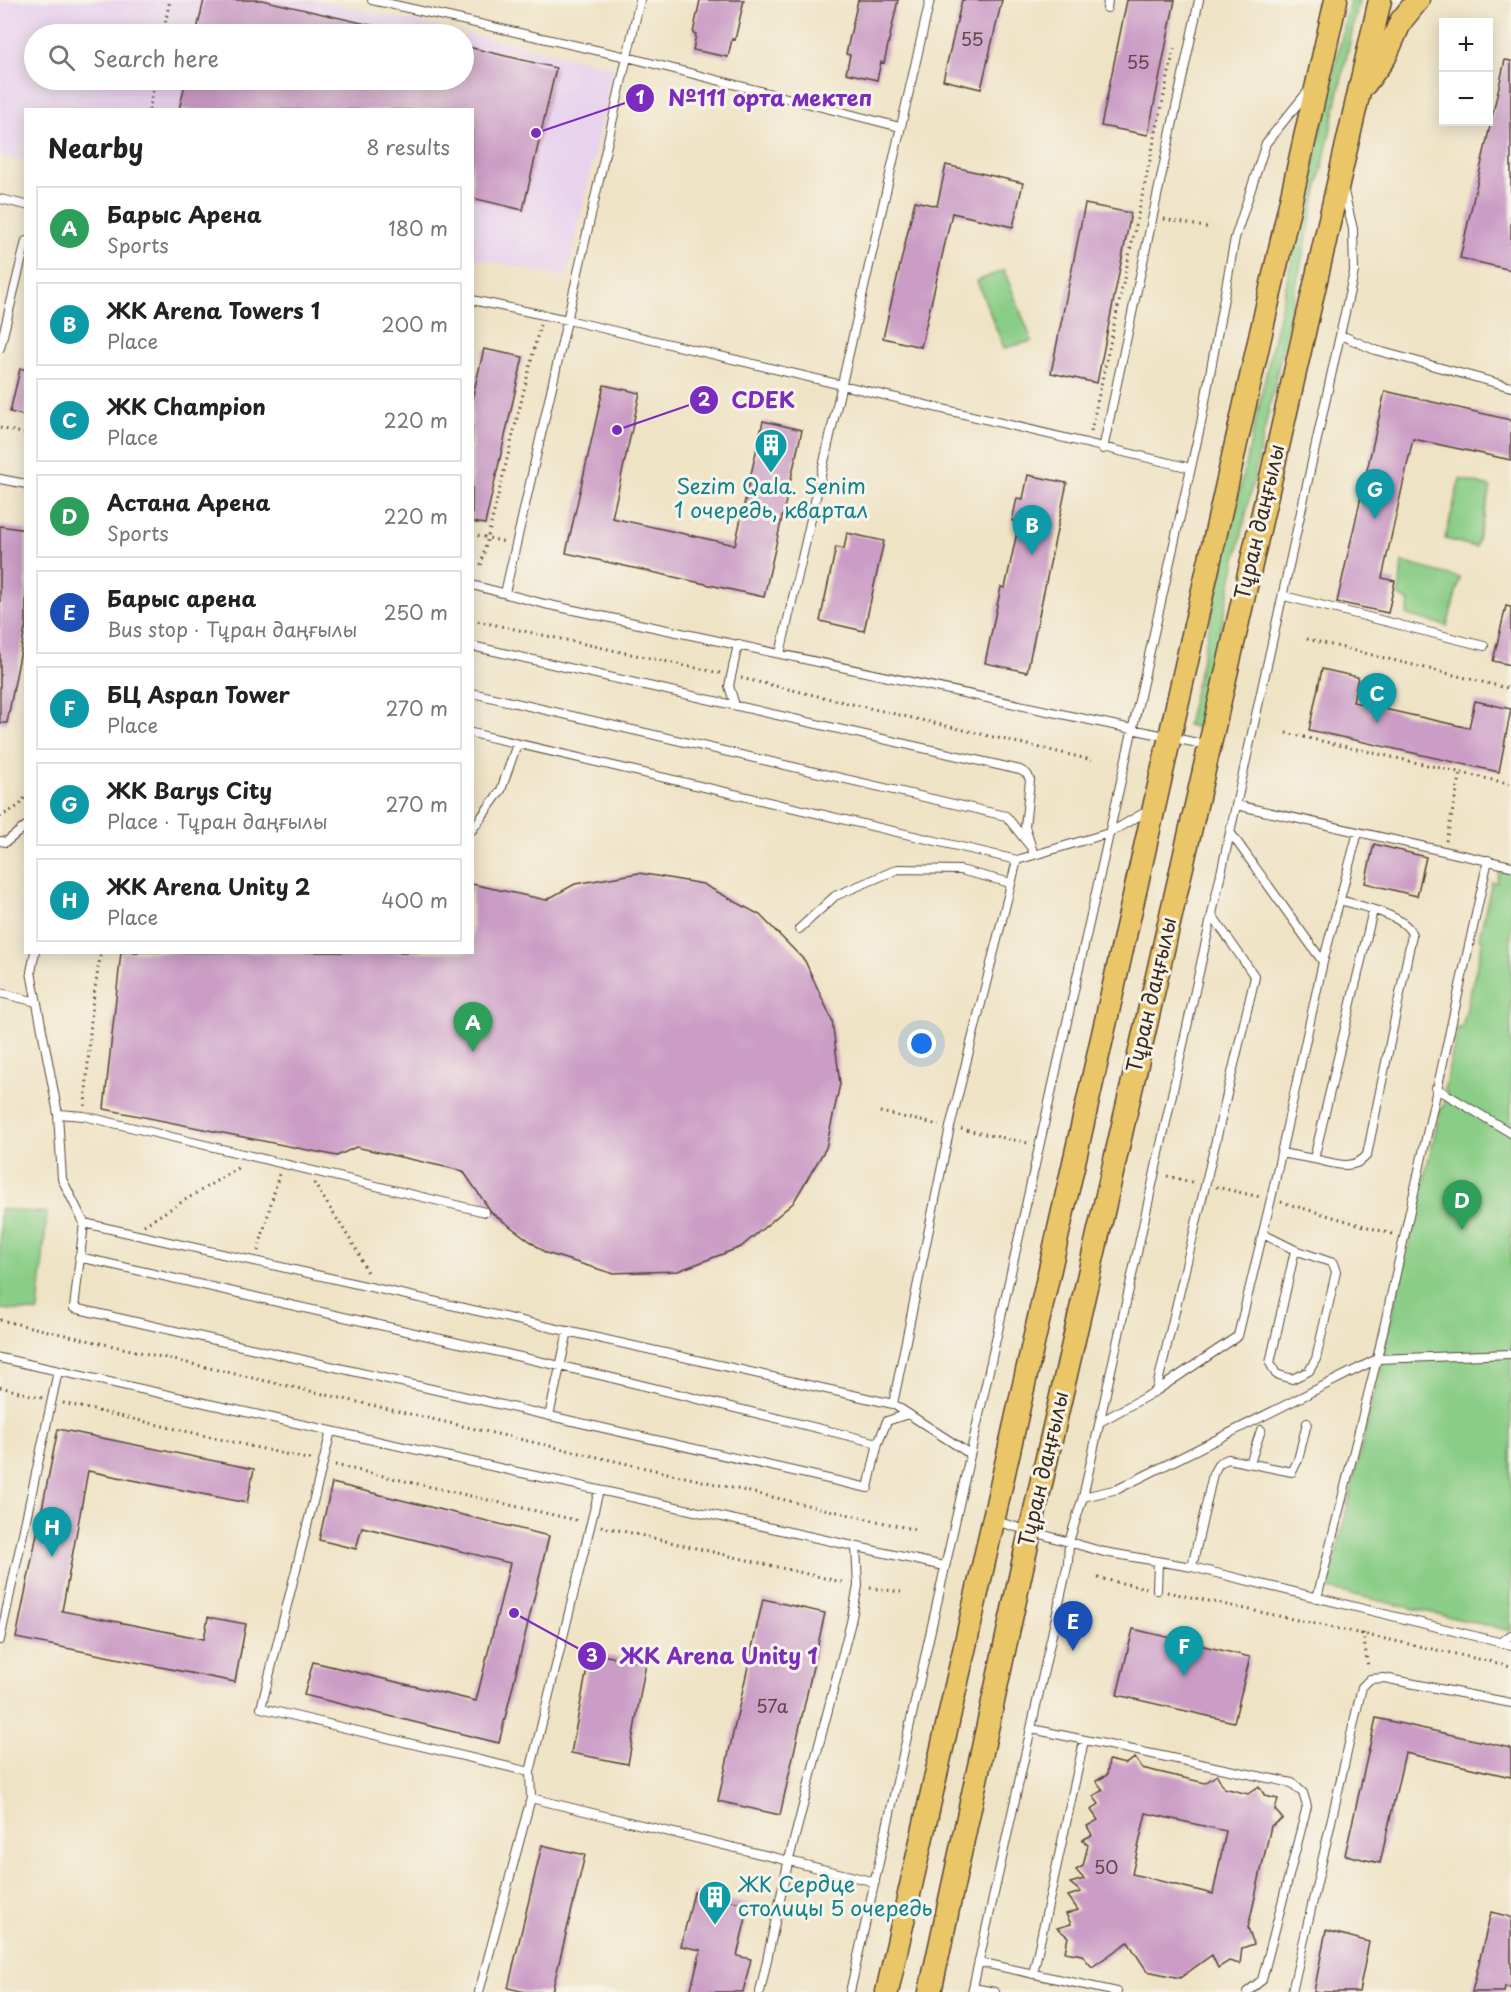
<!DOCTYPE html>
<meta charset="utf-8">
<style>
body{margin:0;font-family:"Playpen Sans",sans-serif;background:#f6f6f6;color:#222}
.controls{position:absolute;right:18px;top:18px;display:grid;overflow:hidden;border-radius:0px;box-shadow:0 3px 15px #0003}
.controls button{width:54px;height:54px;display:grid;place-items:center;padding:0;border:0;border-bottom:2px solid #e0e0e0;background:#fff;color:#222;font:30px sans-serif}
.you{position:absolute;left:922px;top:1044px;width:21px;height:21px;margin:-15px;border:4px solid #fff;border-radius:50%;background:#1a73e8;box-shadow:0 0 0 9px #1a73e833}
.badge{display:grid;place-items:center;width:39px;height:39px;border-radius:50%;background:#7c3aed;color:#fff;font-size:20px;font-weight:700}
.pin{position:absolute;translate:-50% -50px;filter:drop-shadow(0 2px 3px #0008)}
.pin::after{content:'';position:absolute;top:32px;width:21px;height:18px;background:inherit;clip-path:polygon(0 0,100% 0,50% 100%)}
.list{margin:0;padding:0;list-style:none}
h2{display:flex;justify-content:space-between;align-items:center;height:78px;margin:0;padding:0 24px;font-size:26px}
h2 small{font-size:20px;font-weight:400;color:#767676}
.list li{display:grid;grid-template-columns:39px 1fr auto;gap:18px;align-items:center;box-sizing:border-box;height:84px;margin:0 12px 12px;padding:0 12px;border:2px solid #e0e0e0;border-radius:0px}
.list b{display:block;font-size:22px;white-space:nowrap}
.list p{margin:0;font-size:20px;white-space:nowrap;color:#767676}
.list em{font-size:20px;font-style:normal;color:#767676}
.icon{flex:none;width:33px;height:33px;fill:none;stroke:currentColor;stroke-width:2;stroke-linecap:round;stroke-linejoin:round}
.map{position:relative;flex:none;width:1511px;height:1992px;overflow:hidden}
.search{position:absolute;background:#fff;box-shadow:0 3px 15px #0003;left:24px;top:24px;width:450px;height:66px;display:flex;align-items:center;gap:15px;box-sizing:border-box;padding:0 21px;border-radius:33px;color:#767676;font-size:22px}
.panel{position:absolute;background:#fff;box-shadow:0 3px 15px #0003;left:24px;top:108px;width:450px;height:846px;border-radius:0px}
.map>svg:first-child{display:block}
</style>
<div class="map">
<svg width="1511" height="1992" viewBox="0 0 1511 1992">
<rect width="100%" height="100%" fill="#f7f3e8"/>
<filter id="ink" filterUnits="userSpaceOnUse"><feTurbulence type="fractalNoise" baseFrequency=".0167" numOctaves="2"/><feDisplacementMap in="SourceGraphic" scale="12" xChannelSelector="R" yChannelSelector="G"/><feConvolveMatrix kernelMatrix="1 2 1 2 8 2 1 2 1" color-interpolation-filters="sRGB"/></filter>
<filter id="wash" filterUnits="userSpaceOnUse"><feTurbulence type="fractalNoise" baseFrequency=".008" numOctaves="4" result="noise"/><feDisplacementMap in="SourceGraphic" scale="24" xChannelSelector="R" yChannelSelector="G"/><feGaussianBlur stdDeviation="1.35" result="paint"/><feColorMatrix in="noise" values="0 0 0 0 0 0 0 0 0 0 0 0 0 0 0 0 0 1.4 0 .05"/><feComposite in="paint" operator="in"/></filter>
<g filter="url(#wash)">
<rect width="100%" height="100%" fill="#efe3c5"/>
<!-- built -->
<path fill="#e8d2ee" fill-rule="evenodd" d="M0 0H317L614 67 567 278 473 257 472 110H26L25 161 0 156ZM34 34H464V80H34Z"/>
<!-- green -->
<path fill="#8acd86" stroke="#627c52" stroke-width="1.5" d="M1350 0H1359L1199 728 1187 725Z
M1004 270 1032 341 1004 348 977 281Z
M1460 479 1491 487 1476 547 1445 539Z
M1402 562 1460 578 1447 626 1407 615 1410 602 1399 596Z
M1500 869 1511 872V1631L1328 1589 1441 1107 1443 1108 1447 1092 1444 1090 1458 1028H1462L1483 940 1479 938 1492 882 1497 883Z
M0 1209 47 1213 38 1312 0 1309Z"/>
<g id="blocks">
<!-- building -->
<path fill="#cb9cc6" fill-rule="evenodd" d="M204 0H262L388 29 387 34H196Z
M700 0H744L735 40 732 39 728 57 693 50 696 34 693 33Z
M858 0H898L884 63 881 62 877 80 846 73 850 55 846 54Z
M962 0H1002L981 89 943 80Z
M1127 0H1175L1148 135 1101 126Z
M464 46 556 68 523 210 472 198V110H179L186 80H464Z
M1505 60 1511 61V270L1460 258Z
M946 165 1023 183 1013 227 952 213 921 347 883 338 915 201 937 206Z
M1085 204 1131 213 1097 383 1051 373Z
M484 349 523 357 485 524 472 522V399Z
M20 369H26V416L10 412Z
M604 385 640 393 612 518 735 545 763 421 802 430 764 597 566 553Z
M1385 391 1511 420V460L1413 439 1382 578 1395 581 1388 613 1337 602Z
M1028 475 1067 483 1027 672 985 663 1001 587 1005 588 1019 523 1012 521 1017 498 1023 499Z
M0 526 26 530V624L7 723H0Z
M847 533 884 541 864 631 820 621 836 547 844 549Z
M1506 606 1511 607V665L1493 661Z
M1322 669 1358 677 1353 702 1469 728 1475 701 1511 709 1499 772 1309 730Z
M1374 844 1426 857 1417 896 1365 883Z
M639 873 703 884 760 915 805 961 832 1020 840 1084 826 1148 793 1203 741 1247 678 1271 611 1273 546 1253 492 1213 463 1171 356 1147 337 1156 104 1109 121 952H472V884L546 900 575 884Z
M58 1429 254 1469 247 1503 88 1471 62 1611 204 1639 208 1617 246 1624 235 1682 16 1638Z
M332 1483 549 1536 499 1743 304 1695 313 1662 476 1701 510 1563 362 1527 356 1549 319 1540Z
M763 1599 825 1613 780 1815 718 1801Z
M1133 1629 1250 1657 1234 1722 1117 1695Z
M590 1653 646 1663 628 1764 571 1753Z
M1376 1718 1511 1748V1777L1405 1753 1380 1863 1345 1855Z
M1135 1758 1142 1768 1205 1783 1217 1775 1224 1788 1248 1794 1259 1786 1265 1796 1278 1799 1275 1810 1283 1819 1271 1826 1248 1928 1254 1944 1242 1948 1240 1964 1229 1961 1218 1968 1212 1955 1180 1978 1147 1971 1128 1942 1092 1967 1082 1955 1065 1952 1068 1937 1057 1928 1071 1924 1066 1914 1078 1910 1068 1896 1081 1892 1070 1883 1084 1879 1076 1870 1083 1866 1088 1845 1082 1840 1092 1835 1087 1826 1098 1820 1091 1810 1099 1804 1093 1796 1103 1790 1096 1781 1107 1775 1109 1760 1125 1764ZM1146 1813 1226 1831 1213 1894 1132 1874Z
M542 1845 585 1855 552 1992H525L508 1988Z
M694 1892 749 1905 737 1956 751 1959 743 1992H690L701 1950 681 1946Z
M1491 1912 1511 1917V1988L1505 1986 1504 1992H1472Z
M1326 1930 1369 1942 1359 1992H1314Z"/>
</g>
</g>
<g filter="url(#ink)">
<use href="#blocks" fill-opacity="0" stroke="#564637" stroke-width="1.5"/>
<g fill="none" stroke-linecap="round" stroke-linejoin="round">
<!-- service casing -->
<g stroke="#564637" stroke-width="10">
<path id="service" d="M372 0 627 57 900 127
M1107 8 1108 0
M0 199 26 205
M472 300 568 320 1191 468
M1341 335 1375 350 1511 387
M0 348 26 241
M1103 449 1199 0
M0 479 26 484
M472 585 545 604 1207 745
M505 593 640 0
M1284 596 1484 646
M472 646 1020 770 1027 774 1030 780 1025 827 1034 855
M780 654 930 0
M472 693 1006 816 1030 846
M735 705 729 686 738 644
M472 733 1017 860
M1236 805 1511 866
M472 830 501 790 517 744
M1230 832 1323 962
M0 841 6 842 26 826
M1340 900C1359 906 1407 915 1412 935L1367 1155C1353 1172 1333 1163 1314 1159L1373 910
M799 929 835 896 898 869 960 870 1011 883
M35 952 31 972 58 1114
M0 993 37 1002
M1436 1088 1511 1133
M1281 1153 1314 1159
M485 1212 84 1116 58 1114 62 1179 84 1223 893 1404
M84 1223 74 1308 868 1488 878 1443 887 1421 908 1414
M1263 1234 1295 1250 1333 1263 1336 1272 1316 1359 1309 1371 1292 1379 1276 1374 1270 1363 1295 1250
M79 1257 600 1375 878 1443
M0 1358 944 1566
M1156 1391 1238 1336 1271 1199 1323 962 1358 832
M549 1416 568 1331
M1100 1422 1156 1391 1255 977 1212 915
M331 1431 261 1708 530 1772 599 1490
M970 1454 893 1404 950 1127 1017 860 1109 833 1149 810
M1250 1463 1261 1430
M1083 1497 1118 1489 1377 1359 1511 1354
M995 1521 1104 1552 1192 1567 1511 1645
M1192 1567 1213 1474 1219 1463 1228 1459 1292 1472 1298 1460 1307 1423
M1157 1590 1158 1563
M1317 1598 1377 1359 1488 860
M0 1640 58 1371
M1500 1643 1511 1635
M1032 1729 1292 1783 1303 1793 1307 1806 1262 1980 1247 1992
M530 1772 531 1798
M979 1962 1117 1992
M1033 1974 1084 1741
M973 1988 995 1992
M479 1992 531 1798 875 1882
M760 1992 788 1863 851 1622 858 1586 856 1547
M850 1992 1201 423 1235 238 1266 143 1309 90
M972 1992 1068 1563 1069 1542 1083 1497 1354 272 1353 229 1344 192
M1292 1992 1362 1687 1370 1679 1384 1678 1511 1703"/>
</g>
<!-- primary casing -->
<g stroke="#564637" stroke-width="25">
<path id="primary" d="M1365 84 1385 57 1401 21 1418 0
M887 1992 1336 0
M930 1992 1025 1554 1380 0"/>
</g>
<!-- path -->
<path stroke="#564637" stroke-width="3" stroke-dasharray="1.5 4.5" stroke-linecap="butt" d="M163 34 170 0
M149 110 155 80
M1164 219 1210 228
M0 428 26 434
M1091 431 1175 45
M472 534 505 542
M481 565 540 325
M472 620 720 673
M1307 639 1511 689
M741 678 1092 760
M1286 733 1511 784
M0 817 20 805 26 796
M1446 841 1461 773
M85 1106 92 1006 101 952
M880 1112 939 1125
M961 1129 1028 1143
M1167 1176 1195 1183
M314 1183 358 1252 368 1275
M1216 1187 1260 1197
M1281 1202 1392 1234
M144 1225 241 1166
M258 1251 279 1174
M0 1320 916 1530
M0 1387 42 1398
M63 1403 311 1460
M335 1465 580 1521
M601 1526 846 1583
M1098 1578 1146 1588
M870 1588 901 1592
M1167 1592 1511 1666
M1363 1633 1368 1667"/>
<!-- service -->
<use href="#service" stroke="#fff" stroke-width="8"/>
<!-- primary -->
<use href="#primary" stroke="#ebc669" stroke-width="22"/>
</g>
</g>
<!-- icons -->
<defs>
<g id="building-pin" transform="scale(1.725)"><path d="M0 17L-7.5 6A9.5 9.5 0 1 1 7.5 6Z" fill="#0f9aa8" stroke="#f7f3e8"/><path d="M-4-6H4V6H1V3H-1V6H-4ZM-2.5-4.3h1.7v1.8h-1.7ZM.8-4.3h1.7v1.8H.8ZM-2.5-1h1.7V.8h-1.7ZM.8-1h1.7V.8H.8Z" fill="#fff"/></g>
</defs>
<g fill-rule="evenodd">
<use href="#building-pin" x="771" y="445"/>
<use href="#building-pin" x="715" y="1897"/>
</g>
<g text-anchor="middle" stroke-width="6" stroke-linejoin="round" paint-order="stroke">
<!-- number labels -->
<g font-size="18" fill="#5f4648">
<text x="972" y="46">55</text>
<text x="1138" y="69">55</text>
<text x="772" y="1713">57a</text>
<text x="1106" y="1874">50</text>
</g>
<!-- culture labels -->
<g font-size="21" fill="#0d838f" stroke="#f7f3e8">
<text x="771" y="494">Sezim Qala. Senim<tspan x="771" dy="24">1 очередь, квартал</tspan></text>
<text x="738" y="1892" text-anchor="start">ЖК Сердце<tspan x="738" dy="24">столицы 5 очередь</tspan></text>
</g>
<!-- street labels -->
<g font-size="21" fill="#3b2a1e" stroke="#f7f3e8">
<text transform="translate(1260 522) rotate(-77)" y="7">Тұран даңғылы</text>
<text transform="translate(1152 995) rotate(-77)" y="7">Тұран даңғылы</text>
<text transform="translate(1044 1469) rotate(-77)" y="7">Тұран даңғылы</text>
</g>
</g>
<!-- callouts -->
<path fill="none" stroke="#7b2cbf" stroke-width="2" d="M536 133L640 98M617 430L704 400M514 1613L592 1656"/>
<g fill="#7b2cbf" stroke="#f7f3e8" stroke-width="2">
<circle cx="536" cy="133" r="6"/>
<circle cx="617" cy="430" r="6"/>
<circle cx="514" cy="1613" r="6"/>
<circle cx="640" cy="98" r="15"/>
<circle cx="704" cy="400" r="15"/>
<circle cx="592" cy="1656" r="15"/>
</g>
<g font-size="18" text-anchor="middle" font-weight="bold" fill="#fff">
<text x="640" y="104">1</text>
<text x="704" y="406">2</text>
<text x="592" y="1662">3</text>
</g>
<g font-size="22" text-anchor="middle" font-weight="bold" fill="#7b2cbf" stroke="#f7f3e8" stroke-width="6" stroke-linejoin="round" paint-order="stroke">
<text x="770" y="106">№111 орта мектеп</text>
<text x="763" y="408">CDEK</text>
<text x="719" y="1664">ЖК Arena Unity 1</text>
</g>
</svg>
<div class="controls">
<button>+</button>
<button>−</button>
</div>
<div class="you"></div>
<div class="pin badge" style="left:473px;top:1052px;background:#2e9e5b">A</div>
<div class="pin badge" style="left:1032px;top:555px;background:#0f9aa8">B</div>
<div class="pin badge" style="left:1377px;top:723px;background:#0f9aa8">C</div>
<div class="pin badge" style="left:1462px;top:1230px;background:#2e9e5b">D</div>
<div class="pin badge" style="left:1073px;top:1651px;background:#1a4fb4">E</div>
<div class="pin badge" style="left:1184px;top:1676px;background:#0f9aa8">F</div>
<div class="pin badge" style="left:1375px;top:519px;background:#0f9aa8">G</div>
<div class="pin badge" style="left:52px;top:1557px;background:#0f9aa8">H</div>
<div class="search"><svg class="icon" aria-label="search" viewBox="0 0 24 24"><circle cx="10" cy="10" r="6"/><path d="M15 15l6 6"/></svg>Search here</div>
<section class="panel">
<h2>Nearby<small>8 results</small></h2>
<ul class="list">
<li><span class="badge" style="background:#2e9e5b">A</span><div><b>Барыс Арена</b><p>Sports</p></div><em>180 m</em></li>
<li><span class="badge" style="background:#0f9aa8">B</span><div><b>ЖК Arena Towers 1</b><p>Place</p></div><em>200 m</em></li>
<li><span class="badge" style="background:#0f9aa8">C</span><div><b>ЖК Champion</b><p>Place</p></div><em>220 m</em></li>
<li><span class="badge" style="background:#2e9e5b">D</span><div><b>Астана Арена</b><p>Sports</p></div><em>220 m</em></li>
<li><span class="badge" style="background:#1a4fb4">E</span><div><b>Барыс арена</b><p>Bus stop · Тұран даңғылы</p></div><em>250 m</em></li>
<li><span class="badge" style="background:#0f9aa8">F</span><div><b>БЦ Aspan Tower</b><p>Place</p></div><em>270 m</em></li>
<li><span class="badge" style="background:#0f9aa8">G</span><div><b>ЖК Barys City</b><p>Place · Тұран даңғылы</p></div><em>270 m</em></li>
<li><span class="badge" style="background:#0f9aa8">H</span><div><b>ЖК Arena Unity 2</b><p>Place</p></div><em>400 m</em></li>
</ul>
</section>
</div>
